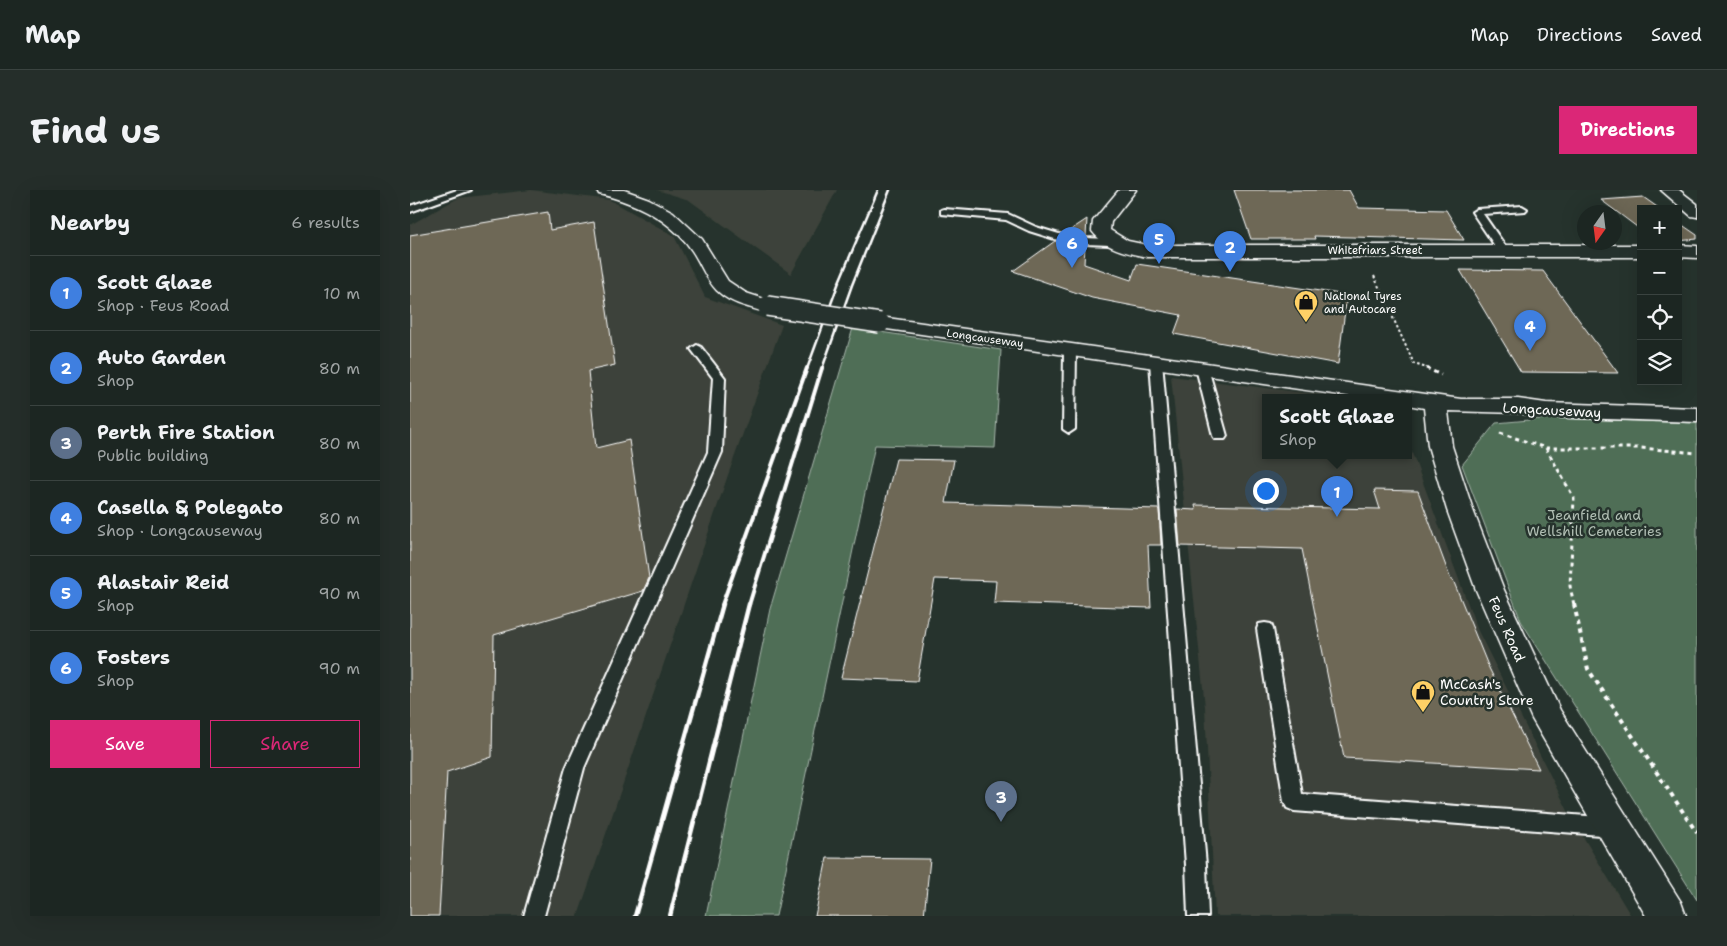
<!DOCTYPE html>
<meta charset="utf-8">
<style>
body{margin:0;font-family:"Shantell Sans",sans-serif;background:#252e2a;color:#f1f3f6}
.controls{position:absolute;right:15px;top:15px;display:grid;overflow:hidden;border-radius:0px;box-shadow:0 5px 20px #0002}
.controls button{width:45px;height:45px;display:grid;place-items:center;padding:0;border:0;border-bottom:1px solid #3a4340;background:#1c2622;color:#f1f3f6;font:25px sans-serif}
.compass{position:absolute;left:1167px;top:15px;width:45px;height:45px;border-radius:50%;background:#1c2622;box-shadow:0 5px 20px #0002;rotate:194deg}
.you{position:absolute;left:855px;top:300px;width:18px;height:18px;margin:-12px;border:4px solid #fff;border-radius:50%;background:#1a73e8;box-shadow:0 0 0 8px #1a73e833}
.badge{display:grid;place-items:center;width:32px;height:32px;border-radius:50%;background:#db2777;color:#fff;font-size:16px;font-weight:700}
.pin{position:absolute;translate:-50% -41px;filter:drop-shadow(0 1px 2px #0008)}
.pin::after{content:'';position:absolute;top:26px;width:18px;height:15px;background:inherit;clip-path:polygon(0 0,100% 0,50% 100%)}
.popup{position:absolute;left:852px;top:204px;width:150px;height:65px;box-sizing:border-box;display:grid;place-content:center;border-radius:0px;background:#1c2622;filter:drop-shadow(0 1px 4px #0005);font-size:16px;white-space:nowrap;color:#a0a5a5}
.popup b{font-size:19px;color:#f1f3f6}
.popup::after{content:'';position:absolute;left:50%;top:100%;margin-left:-10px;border:10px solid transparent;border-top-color:#1c2622}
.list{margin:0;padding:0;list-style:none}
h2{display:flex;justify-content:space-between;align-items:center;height:65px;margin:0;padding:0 20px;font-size:21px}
h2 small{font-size:16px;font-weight:400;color:#a0a5a5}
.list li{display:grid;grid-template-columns:32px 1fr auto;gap:15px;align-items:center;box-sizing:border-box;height:75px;padding:0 20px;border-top:1px solid #3a4340}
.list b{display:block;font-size:19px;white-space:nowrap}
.list p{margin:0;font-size:16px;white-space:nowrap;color:#a0a5a5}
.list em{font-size:16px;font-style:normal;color:#a0a5a5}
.actions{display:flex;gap:10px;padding:15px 20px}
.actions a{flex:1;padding:11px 0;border:1px solid #db2777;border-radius:0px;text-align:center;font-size:18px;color:#db2777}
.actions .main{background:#db2777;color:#fff}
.icon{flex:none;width:28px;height:28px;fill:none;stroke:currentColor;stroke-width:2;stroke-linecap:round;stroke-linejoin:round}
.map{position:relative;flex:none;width:1287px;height:726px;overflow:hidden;border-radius:0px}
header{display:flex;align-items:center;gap:30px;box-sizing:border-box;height:70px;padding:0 25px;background:#1c2622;border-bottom:1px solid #3a4340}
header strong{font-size:24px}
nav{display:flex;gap:28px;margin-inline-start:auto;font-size:18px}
.intro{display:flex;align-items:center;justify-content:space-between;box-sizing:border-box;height:120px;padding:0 30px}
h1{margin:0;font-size:35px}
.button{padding:12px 22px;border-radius:0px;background:#db2777;color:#fff;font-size:18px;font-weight:700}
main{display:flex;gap:30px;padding:0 30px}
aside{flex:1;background:#1c2622;border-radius:0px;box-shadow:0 5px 20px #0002}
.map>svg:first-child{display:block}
</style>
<header>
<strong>Map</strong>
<nav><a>Map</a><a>Directions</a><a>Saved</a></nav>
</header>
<div class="intro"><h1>Find us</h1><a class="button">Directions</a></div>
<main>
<aside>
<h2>Nearby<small>6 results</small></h2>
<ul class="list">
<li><span class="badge" style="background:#3f7fe0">1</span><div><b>Scott Glaze</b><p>Shop · Feus Road</p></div><em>10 m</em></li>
<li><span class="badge" style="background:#3f7fe0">2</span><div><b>Auto Garden</b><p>Shop</p></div><em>80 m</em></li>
<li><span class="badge" style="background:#5c6f8a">3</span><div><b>Perth Fire Station</b><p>Public building</p></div><em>80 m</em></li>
<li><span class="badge" style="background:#3f7fe0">4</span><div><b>Casella &amp; Polegato</b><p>Shop · Longcauseway</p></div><em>80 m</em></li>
<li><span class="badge" style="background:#3f7fe0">5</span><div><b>Alastair Reid</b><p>Shop</p></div><em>90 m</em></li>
<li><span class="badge" style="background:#3f7fe0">6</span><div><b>Fosters</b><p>Shop</p></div><em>90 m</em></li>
</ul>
<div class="actions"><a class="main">Save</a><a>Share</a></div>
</aside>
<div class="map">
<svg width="1287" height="726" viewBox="0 0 1287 726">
<rect width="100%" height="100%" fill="#26332d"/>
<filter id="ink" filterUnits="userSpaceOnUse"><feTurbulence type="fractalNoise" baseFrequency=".02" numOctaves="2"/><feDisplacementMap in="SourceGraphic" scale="10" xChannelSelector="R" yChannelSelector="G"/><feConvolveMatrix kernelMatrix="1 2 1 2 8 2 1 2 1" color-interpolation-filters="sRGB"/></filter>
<g filter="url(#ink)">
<!-- built -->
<path fill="#3c433a" d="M121 0 200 10 264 46 295 107 372 135 318 285 168 726H0V35L48 8Z
M247 0H427L381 84 279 10Z
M761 186 937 208H856V266H998V252L1068 441 1160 625 1221 726H805L795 517Z"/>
<!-- green -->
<path fill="#4f6e57" stroke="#a7b6ab" d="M443 138 591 160 585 258 465 255 366 726H296L360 419Z
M1142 228 1287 233V710L1111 431 1052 275 1086 233Z"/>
<!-- building -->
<path fill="#6e6857" stroke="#fff" d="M824 0H939L949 18 1036 20 1054 50 904 46 905 49H841Z
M1233 7 1250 19H1231V40L1191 10Z
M138 22 140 40 184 32 205 175 178 181 186 258 219 250 239 388 233 401 84 445 82 567 37 582 29 726H0V45Z
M677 29 676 46 656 43Z
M1268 32 1287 45V49L1268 51Z
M645 51 675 56 674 74 721 90 727 74 937 105 928 174 764 144 771 125 682 108 603 81Z
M1050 80 1133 81 1208 183 1111 182Z
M486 269 544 270 536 313 749 319 751 355H738L741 418 584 413 586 391 525 389 507 491 431 488Z
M964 300 1008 301 1041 390H1043L1079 478 1129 579 934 568 892 359 770 356 767 319 786 320 785 315 970 319Z
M417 668 520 669 514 726H405Z"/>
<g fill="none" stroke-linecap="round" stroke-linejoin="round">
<!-- lane casing -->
<g stroke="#fff" stroke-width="4">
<path id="lane" d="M47 0H61L0 22V16Z
M1112 16 1117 19 1115 21 1073 24 1098 60 1097 62H1089L1062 22 1067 19Z
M534 19 598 24 626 37 649 44 674 48 701 49 706 52 701 55 674 54 648 50 619 41 596 30 531 24V20Z
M287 155 291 157 315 188 312 262 174 578 134 726H114L156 578 298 262 303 188 281 159Z
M660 156 666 160 665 239 659 243 653 239 654 160Z
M746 168 752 172 796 675 798 726H778L776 675 740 172Z
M792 174 798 178 817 246 815 249H805L803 246 786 178Z
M855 433 861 434 863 439 892 604 1203 628 1210 630 1213 637 1210 644 1203 646 884 621 877 618 874 612 847 439 849 434Z"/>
</g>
<!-- street casing -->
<g stroke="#fff" stroke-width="3">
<path id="street" d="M709 0H726L701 32 700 40 718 51 737 55H1231V67H737C717 63 695 59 682 41L683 31Z
M1268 55 1287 56V68L1268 67Z"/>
</g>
<!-- secondary casing -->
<g stroke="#fff" stroke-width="3">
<path id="secondary" d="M187 0H214L239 9 263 22 292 49 318 91 336 103 364 112 367 116 364 120C355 123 347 120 338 117 290 104 299 74 269 45 247 23 219 11 189 4Z
M1251 0H1269L1287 14V27L1281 26Z
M470 127 1051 209H1108L1136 213 1287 218V232L1136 227 1108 223 1038 221 1042 256 1063 320 1094 400 1150 520 1271 712 1276 726H1236L1122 529 1066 400 1037 320 1018 256 1014 218 998 215V208H951L463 137 460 133 463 129Z"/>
</g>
<!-- path-far2 -->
<path stroke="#fff" stroke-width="2" stroke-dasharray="2.5 2.5" stroke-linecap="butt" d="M964 86 1004 174 1020 179"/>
<!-- path-far1 -->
<path stroke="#fff" stroke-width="3" stroke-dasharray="4 4" stroke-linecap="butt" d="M1016 178 1031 185
M1090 243 1136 258H1231L1287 263
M1136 258 1164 308 1160 396 1164 415"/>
<!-- path -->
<path stroke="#fff" stroke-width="4" stroke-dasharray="4.5 4.5" stroke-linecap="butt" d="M1164 414 1178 479 1287 643"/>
<!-- lane -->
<use href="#lane" fill="#26332d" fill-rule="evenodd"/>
<!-- street -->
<use href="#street" fill="#26332d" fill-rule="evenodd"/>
<!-- secondary -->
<use href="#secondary" fill="#26332d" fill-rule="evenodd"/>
<!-- rail-far2 -->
<path stroke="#fff" stroke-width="2.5" d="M397 179 429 92 468 0
M412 179 442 95 480 0"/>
<!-- rail-far1 -->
<path stroke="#fff" stroke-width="4" d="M312 415 397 178
M339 415 412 178"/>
<!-- rail -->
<path stroke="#fff" stroke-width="4.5" d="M225 726 313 414
M260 726 339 414"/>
<!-- secondary-bridge casing -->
<g stroke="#fff" stroke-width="22" stroke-linecap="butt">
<path id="secondary-bridge" d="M357 116 470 133"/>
</g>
<!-- secondary-bridge -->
<use href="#secondary-bridge" stroke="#26332d" stroke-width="19"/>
</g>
</g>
<!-- icons -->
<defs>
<g id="shop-pin" transform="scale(1.25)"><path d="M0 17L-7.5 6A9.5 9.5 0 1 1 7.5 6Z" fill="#ffd166" stroke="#26332d"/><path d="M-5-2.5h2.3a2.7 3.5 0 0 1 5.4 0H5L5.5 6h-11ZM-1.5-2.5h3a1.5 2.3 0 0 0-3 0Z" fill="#111"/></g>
</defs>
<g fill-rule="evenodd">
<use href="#shop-pin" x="896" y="112"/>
<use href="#shop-pin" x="1013" y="502"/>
</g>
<g text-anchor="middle" stroke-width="5" stroke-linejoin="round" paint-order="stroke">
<!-- far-street labels -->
<g font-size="11" fill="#fff" stroke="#26332d">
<text x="965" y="64">Whitefriars Street</text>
<text transform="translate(575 148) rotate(8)" y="4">Longcauseway</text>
</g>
<!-- far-poi labels -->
<g font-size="11" fill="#fff" stroke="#26332d" text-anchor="start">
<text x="914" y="110">National Tyres<tspan x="914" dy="13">and Autocare</tspan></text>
</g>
<!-- street labels -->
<g font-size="14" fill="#fff" stroke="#26332d">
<text transform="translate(1142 220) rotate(3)" y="5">Longcauseway</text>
<text transform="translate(1097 439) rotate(66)" y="5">Feus Road</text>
</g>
<!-- park labels -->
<g font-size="14" fill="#b0beb3" stroke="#26332d">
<text x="1184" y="330">Jeanfield and<tspan x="1184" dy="16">Wellshill Cemeteries</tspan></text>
</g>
<!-- poi labels -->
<g font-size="14" fill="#fff" stroke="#26332d" text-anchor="start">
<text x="1030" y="499">McCash's<tspan x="1030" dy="16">Country Store</tspan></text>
</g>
</g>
</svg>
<div class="controls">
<button>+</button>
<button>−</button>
<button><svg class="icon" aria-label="locate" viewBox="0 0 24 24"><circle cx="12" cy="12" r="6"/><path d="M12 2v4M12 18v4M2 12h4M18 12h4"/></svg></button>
<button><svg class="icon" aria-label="layers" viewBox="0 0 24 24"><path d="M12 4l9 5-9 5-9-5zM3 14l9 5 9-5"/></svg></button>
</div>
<svg class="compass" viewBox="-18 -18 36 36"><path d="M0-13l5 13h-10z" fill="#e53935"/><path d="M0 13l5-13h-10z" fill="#a0a5a5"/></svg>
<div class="you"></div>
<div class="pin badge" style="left:927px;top:327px;background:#3f7fe0">1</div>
<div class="popup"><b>Scott Glaze</b>Shop</div>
<div class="pin badge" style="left:820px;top:82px;background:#3f7fe0">2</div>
<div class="pin badge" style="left:591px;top:632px;background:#5c6f8a">3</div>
<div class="pin badge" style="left:1120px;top:161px;background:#3f7fe0">4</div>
<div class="pin badge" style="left:749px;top:74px;background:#3f7fe0">5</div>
<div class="pin badge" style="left:662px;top:78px;background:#3f7fe0">6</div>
</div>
</main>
